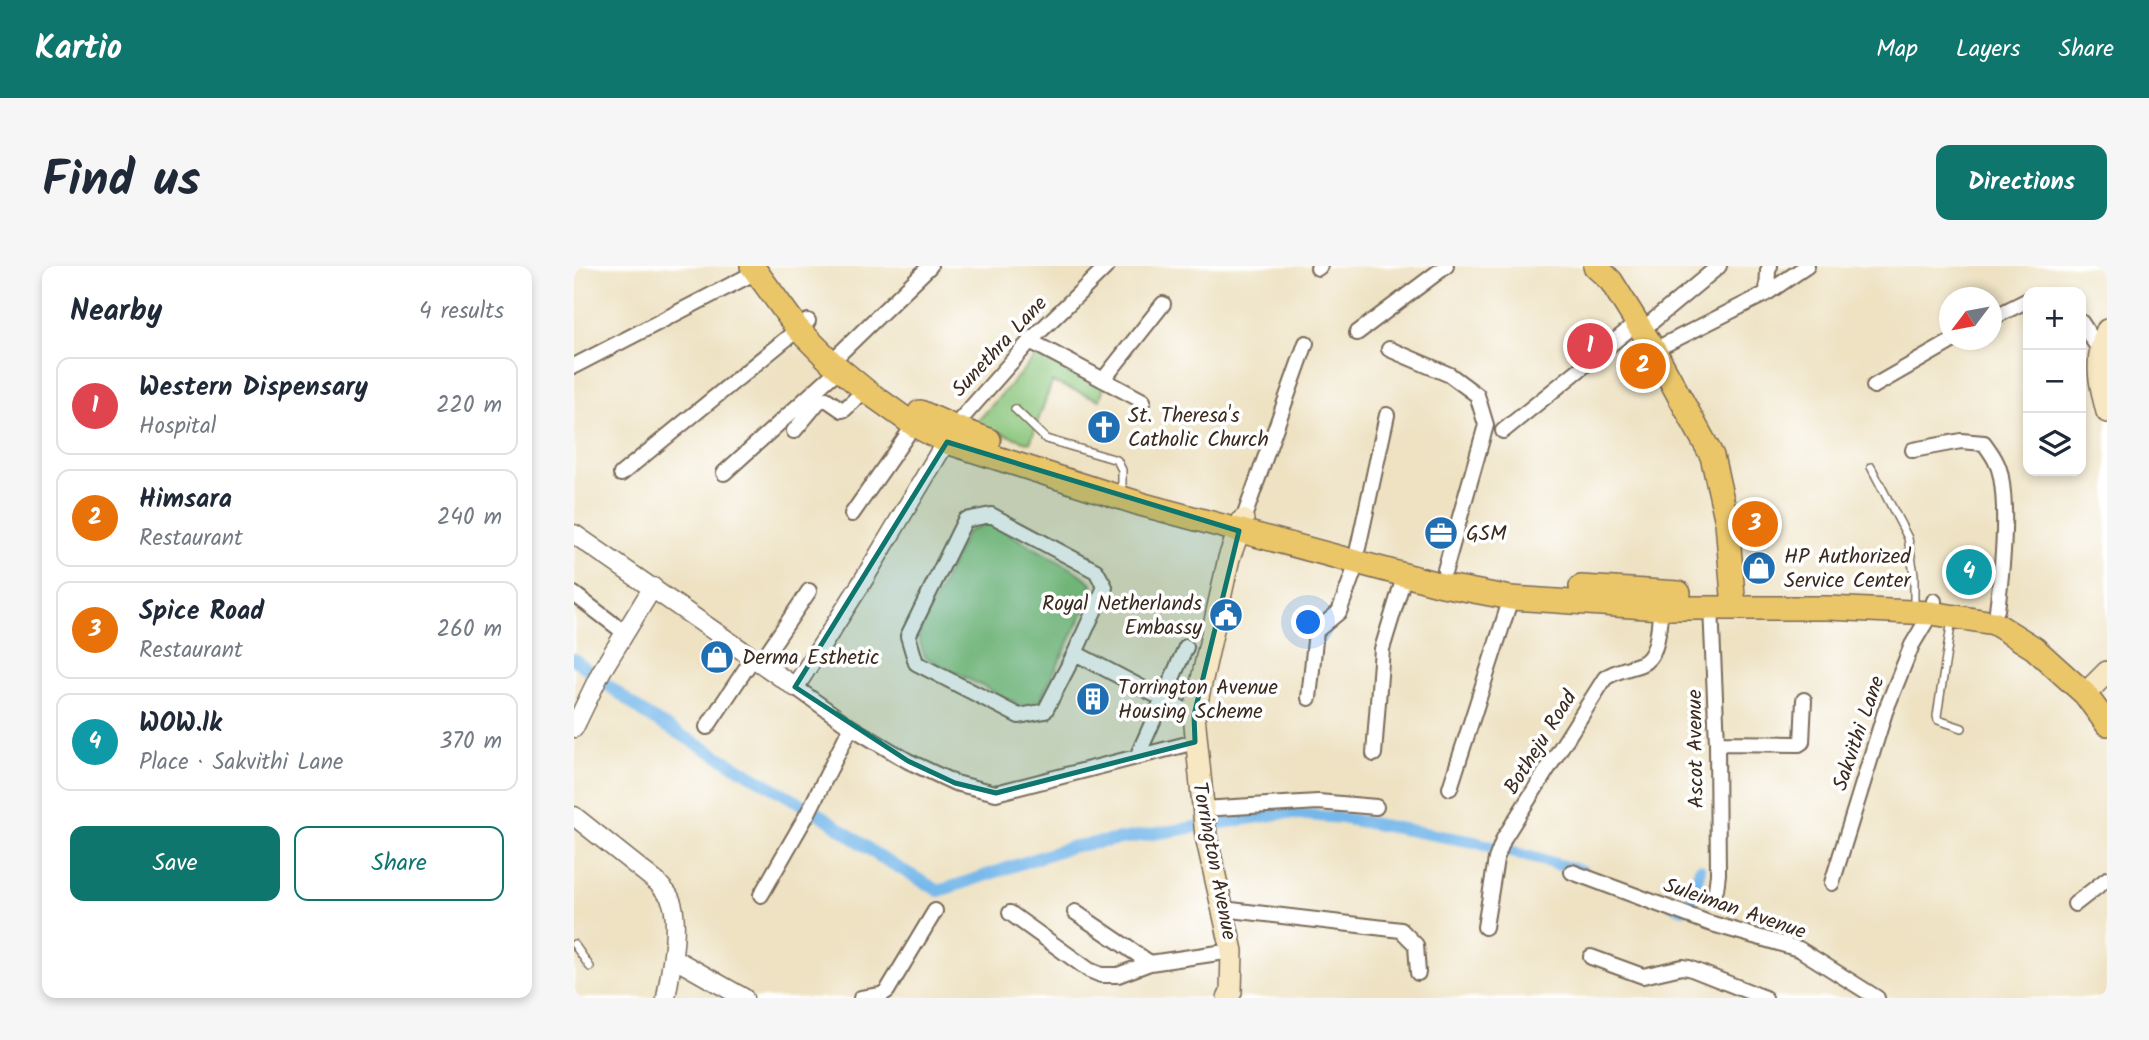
<!DOCTYPE html>
<meta charset="utf-8">
<style>
body{margin:0;font-family:Kalam,sans-serif;background:#f6f6f7;color:#1f2937}
.controls{position:absolute;right:21px;top:21px;display:grid;overflow:hidden;border-radius:14px;box-shadow:0 4px 10px #0003}
.controls button{width:63px;height:63px;display:grid;place-items:center;padding:0;border:0;border-bottom:2px solid #e0e1e3;background:#fff;color:#1f2937;font:35px sans-serif}
.compass{position:absolute;left:1365px;top:21px;width:63px;height:63px;border-radius:50%;background:#fff;box-shadow:0 4px 10px #0003;rotate:238deg}
.you{position:absolute;left:735px;top:357px;width:24px;height:24px;margin:-18px;border:5px solid #fff;border-radius:50%;background:#1a73e8;box-shadow:0 0 0 10px #1a73e833}
.badge{display:grid;place-items:center;width:46px;height:46px;border-radius:50%;background:#0f766e;color:#fff;font-size:23px;font-weight:700}
.pin{position:absolute;translate:-50% -50%;border:4px solid #fff;box-shadow:0 2px 7px #0006}
.list{margin:0;padding:0;list-style:none}
h2{display:flex;justify-content:space-between;align-items:center;height:91px;margin:0;padding:0 28px;font-size:30px}
h2 small{font-size:23px;font-weight:400;color:#747a83}
.list li{display:grid;grid-template-columns:46px 1fr auto;gap:21px;align-items:center;box-sizing:border-box;height:98px;margin:0 14px 14px;padding:0 14px;border:2px solid #e0e1e3;border-radius:14px}
.list b{display:block;font-size:26px;white-space:nowrap}
.list p{margin:0;font-size:23px;white-space:nowrap;color:#747a83}
.list em{font-size:23px;font-style:normal;color:#747a83}
.actions{display:flex;gap:14px;padding:21px 28px}
.actions a{flex:1;padding:16px 0;border:2px solid #0f766e;border-radius:14px;text-align:center;font-size:24px;color:#0f766e}
.actions .main{background:#0f766e;color:#fff}
.icon{flex:none;width:38px;height:38px;fill:none;stroke:currentColor;stroke-width:2;stroke-linecap:round;stroke-linejoin:round}
.map{position:relative;flex:none;width:1533px;height:732px;overflow:hidden;border-radius:14px}
header{display:flex;align-items:center;gap:42px;box-sizing:border-box;height:98px;padding:0 35px;background:#0f766e;color:#fff}
header strong{font-size:33px}
nav{display:flex;gap:38px;margin-inline-start:auto;font-size:24px}
.intro{display:flex;align-items:center;justify-content:space-between;box-sizing:border-box;height:168px;padding:0 42px}
h1{margin:0;font-size:49px}
.button{padding:18px 32px;border-radius:14px;background:#0f766e;color:#fff;font-size:24px;font-weight:700}
main{display:flex;gap:42px;padding:0 42px}
aside{flex:1;background:#fff;border-radius:14px;box-shadow:0 4px 10px #0003}
.map>svg:first-child{display:block}
</style>
<header>
<strong>Kartio</strong>
<nav><a>Map</a><a>Layers</a><a>Share</a></nav>
</header>
<div class="intro"><h1>Find us</h1><a class="button">Directions</a></div>
<main>
<aside>
<h2>Nearby<small>4 results</small></h2>
<ul class="list">
<li><span class="badge" style="background:#e0444e">1</span><div><b>Western Dispensary</b><p>Hospital</p></div><em>220 m</em></li>
<li><span class="badge" style="background:#e8710a">2</span><div><b>Himsara</b><p>Restaurant</p></div><em>240 m</em></li>
<li><span class="badge" style="background:#e8710a">3</span><div><b>Spice Road</b><p>Restaurant</p></div><em>260 m</em></li>
<li><span class="badge" style="background:#0f9aa8">4</span><div><b>WOW.lk</b><p>Place · Sakvithi Lane</p></div><em>370 m</em></li>
</ul>
<div class="actions"><a class="main">Save</a><a>Share</a></div>
</aside>
<div class="map">
<svg width="1533" height="732" viewBox="0 0 1533 732">
<rect width="100%" height="100%" fill="#fff"/>
<filter id="ink" filterUnits="userSpaceOnUse"><feTurbulence type="fractalNoise" baseFrequency=".0143" numOctaves="2"/><feDisplacementMap in="SourceGraphic" scale="14" xChannelSelector="R" yChannelSelector="G"/><feConvolveMatrix kernelMatrix="1 2 1 2 8 2 1 2 1" color-interpolation-filters="sRGB"/></filter>
<filter id="wash" filterUnits="userSpaceOnUse"><feTurbulence type="fractalNoise" baseFrequency=".00686" numOctaves="4" result="noise"/><feDisplacementMap in="SourceGraphic" scale="28" xChannelSelector="R" yChannelSelector="G"/><feGaussianBlur stdDeviation="1.57" result="paint"/><feColorMatrix in="noise" values="0 0 0 0 0 0 0 0 0 0 0 0 0 0 0 0 0 1.4 0 .05"/><feComposite in="paint" operator="in"/></filter>
<g filter="url(#wash)">
<rect width="100%" height="100%" fill="#eee2c3"/>
<!-- green -->
<path fill="#89c57a" stroke="#62784c" stroke-width="2" d="M462 90 530 120 526 134 478 116 456 177 401 158Z
M414 256 505 307 518 317 514 337 465 436 448 440 351 391 344 370 393 266Z"/>
<g fill="none" stroke-linecap="round" stroke-linejoin="round">
<!-- canal -->
<path stroke="#75b7ea" stroke-width="12" d="M0 393 74 450 250 551 306 591 365 625 496 581 711 547 767 552 900 576 1008 605
M1097 638 1109 643 1118 633 1126 603"/>
</g>
</g>
<g filter="url(#ink)">
<g fill="none" stroke-linecap="round" stroke-linejoin="round">
<!-- service casing -->
<g stroke="#7a6a58" stroke-width="10">
<path id="service" d="M441 143 472 173 543 194 548 204V220
M1297 201 1334 272 1340 308V335
M1378 353 1363 450 1364 454 1388 462
M0 678 16 701"/>
</g>
<!-- minor casing -->
<g stroke="#7a6a58" stroke-width="18">
<path id="minor" d="M744 2 746 0
M1193 27 1194 5 1196 0
M1418 52 1454 34
M1507 56 1525 83
M1068 64 1145 0
M783 67 872 0
M456 75 569 135
M815 83 876 109 903 129 912 159 871 304
M1080 84 1193 27 1233 0
M257 96 356 0
M0 100 182 6
M529 114 589 38
M1300 120 1380 74
M380 161 456 75 533 0
M220 165 245 135 252 133 268 144 271 143 291 124
M929 165 1063 57
M1339 184 1387 175 1410 177C1418 188 1425 198 1427 211 1434 251 1428 304 1423 344
M150 207 265 103
M47 208 234 55
M278 248 340 159
M417 249 522 305 531 321 501 387 471 445 445 450 342 397 334 370 391 254Z
M669 254 732 77
M784 282 813 149
M0 328 51 367
M1137 341 1143 477 1144 608 1142 624
M501 387 620 449
M186 397 235 325
M221 421 277 461 334 495 381 517 422 527 621 476
M735 432 742 365 765 346 783 297
M133 461 179 392
M1143 477 1225 478 1228 476 1230 434
M800 488 808 383 831 308
M563 491 612 381
M876 522 937 332
M628 543 744 536 802 541
M998 606 1135 657 1225 683 1303 732
M1258 617 1311 446 1338 379 1357 347 1360 335
M187 629 234 547 277 461
M1501 638 1533 613
M649 643 827 664 842 679 844 707
M501 646 576 697
M436 647 515 704 527 709H544L576 697 658 685
M911 661 922 593 930 572 1031 412C1043 404 1054 403 1067 398 1086 390 1084 359 1087 342
M1017 691 1069 710 1108 701 1115 702 1191 732
M287 732 307 729 313 725 361 645"/>
</g>
<!-- tertiary casing -->
<g stroke="#7a6a58" stroke-width="21">
<path id="tertiary" d="M0 268 221 421 287 318 377 167
M0 462 27 406 79 321
M0 550 84 617C87 621 93 626 95 630 108 651 96 708 92 732
M99 692 170 732"/>
</g>
<!-- secondary casing -->
<g stroke="#7a6a58" stroke-width="24">
<path id="secondary" d="M1533 64C1520 94 1525 115 1533 146
M1511 428 1533 406
M654 732 657 726 658 685 632 570 620 449 655 292 669 254"/>
</g>
<!-- primary casing -->
<g stroke="#7a6a58" stroke-width="26">
<path id="primary" d="M178 0 224 63 257 96 291 124 340 159 373 176 570 239 868 319 937 332 1087 342H1254L1357 347 1420 357 1460 382 1511 428 1533 458
M1021 0 1037 15 1080 84 1138 190 1153 256 1160 342
M346 146 380 161 415 174
M1007 321 1105 327"/>
</g>
<!-- service -->
<use href="#service" stroke="#fff" stroke-width="7"/>
<!-- minor -->
<use href="#minor" stroke="#fff" stroke-width="14"/>
<!-- tertiary -->
<use href="#tertiary" stroke="#fff" stroke-width="18"/>
<!-- secondary -->
<use href="#secondary" stroke="#f7e8c3" stroke-width="21"/>
<!-- primary -->
<use href="#primary" stroke="#ebc669" stroke-width="23"/>
</g>
</g>
<!-- marked area -->
<path fill="#0f766e" fill-opacity="0.2" stroke="#0f766e" stroke-width="5" stroke-linejoin="round" d="M373 176 665 265 620 449 621 476 422 527 381 517 334 495 221 421Z"/>
<!-- icons -->
<defs>
<g id="church-disc" transform="scale(1.75)"><circle r="9.5" fill="#1f6fb2" stroke="#fff"/><path d="M-1.2-6h2.4v3.5h3.3v2.4h-3.3V6h-2.4V-.1h-3.3v-2.4h3.3Z" fill="#fff"/></g>
<g id="office-disc" transform="scale(1.75)"><circle r="9.5" fill="#1f6fb2" stroke="#fff"/><path d="M-6-3h4V-5.5h4V-3h4V5H-6ZM-1-4.5V-3h2v-1.5ZM-6 0V1H6V0Z" fill="#fff"/></g>
<g id="shop-disc" transform="scale(1.75)"><circle r="9.5" fill="#1f6fb2" stroke="#fff"/><path d="M-5-2.5h2.3a2.7 3.5 0 0 1 5.4 0H5L5.5 6h-11ZM-1.5-2.5h3a1.5 2.3 0 0 0-3 0Z" fill="#fff"/></g>
<g id="civic-disc" transform="scale(1.75)"><circle r="9.5" fill="#1f6fb2" stroke="#fff"/><path d="M-.6-6.5H3V-4.5H.6V-3L4-1V1h2V6H-6V1h2V-1L-.6-3ZM-1.2 2.5V6h2.4V2.5Z" fill="#fff"/></g>
<g id="building-disc" transform="scale(1.75)"><circle r="9.5" fill="#1f6fb2" stroke="#fff"/><path d="M-4-6H4V6H1V3H-1V6H-4ZM-2.5-4.3h1.7v1.8h-1.7ZM.8-4.3h1.7v1.8H.8ZM-2.5-1h1.7V.8h-1.7ZM.8-1h1.7V.8H.8Z" fill="#fff"/></g>
</defs>
<g fill-rule="evenodd">
<use href="#church-disc" x="530" y="161"/>
<use href="#office-disc" x="867" y="267"/>
<use href="#shop-disc" x="1185" y="302"/>
<use href="#civic-disc" x="652" y="349"/>
<use href="#shop-disc" x="143" y="391"/>
<use href="#building-disc" x="519" y="433"/>
</g>
<g text-anchor="middle" stroke-width="7" stroke-linejoin="round" paint-order="stroke">
<!-- street labels -->
<g font-size="21" fill="#3b2a1e" stroke="#fff">
<text transform="translate(425 80) rotate(-47)" y="7">Sunethra Lane</text>
<text transform="translate(1284 467) rotate(-71)" y="7">Sakvithi Lane</text>
<text transform="translate(966 476) rotate(-58)" y="7">Botheju Road</text>
<text transform="translate(1121 483) rotate(-91)" y="7">Ascot Avenue</text>
<text transform="translate(641 595) rotate(79)" y="7">Torrington Avenue</text>
<text transform="translate(1161 642) rotate(19)" y="7">Suleiman Avenue</text>
</g>
<!-- poi labels -->
<g font-size="21" fill="#3b2a1e" stroke="#fff" text-anchor="start">
<text x="554" y="156">St. Theresa's<tspan x="554" dy="24">Catholic Church</tspan></text>
<text x="892" y="274">GSM</text>
<text x="1210" y="297">HP Authorized<tspan x="1210" dy="24">Service Center</tspan></text>
<text x="628" y="344" text-anchor="end">Royal Netherlands<tspan x="628" dy="24">Embassy</tspan></text>
<text x="168" y="398">Derma Esthetic</text>
<text x="544" y="428">Torrington Avenue<tspan x="544" dy="24">Housing Scheme</tspan></text>
</g>
</g>
</svg>
<div class="controls">
<button>+</button>
<button>−</button>
<button><svg class="icon" aria-label="layers" viewBox="0 0 24 24"><path d="M12 4l9 5-9 5-9-5zM3 14l9 5 9-5"/></svg></button>
</div>
<svg class="compass" viewBox="-18 -18 36 36"><path d="M0-13l5 13h-10z" fill="#e53935"/><path d="M0 13l5-13h-10z" fill="#747a83"/></svg>
<div class="you"></div>
<div class="pin badge" style="left:1016px;top:80px;background:#e0444e">1</div>
<div class="pin badge" style="left:1069px;top:100px;background:#e8710a">2</div>
<div class="pin badge" style="left:1181px;top:258px;background:#e8710a">3</div>
<div class="pin badge" style="left:1395px;top:306px;background:#0f9aa8">4</div>
</div>
</main>
